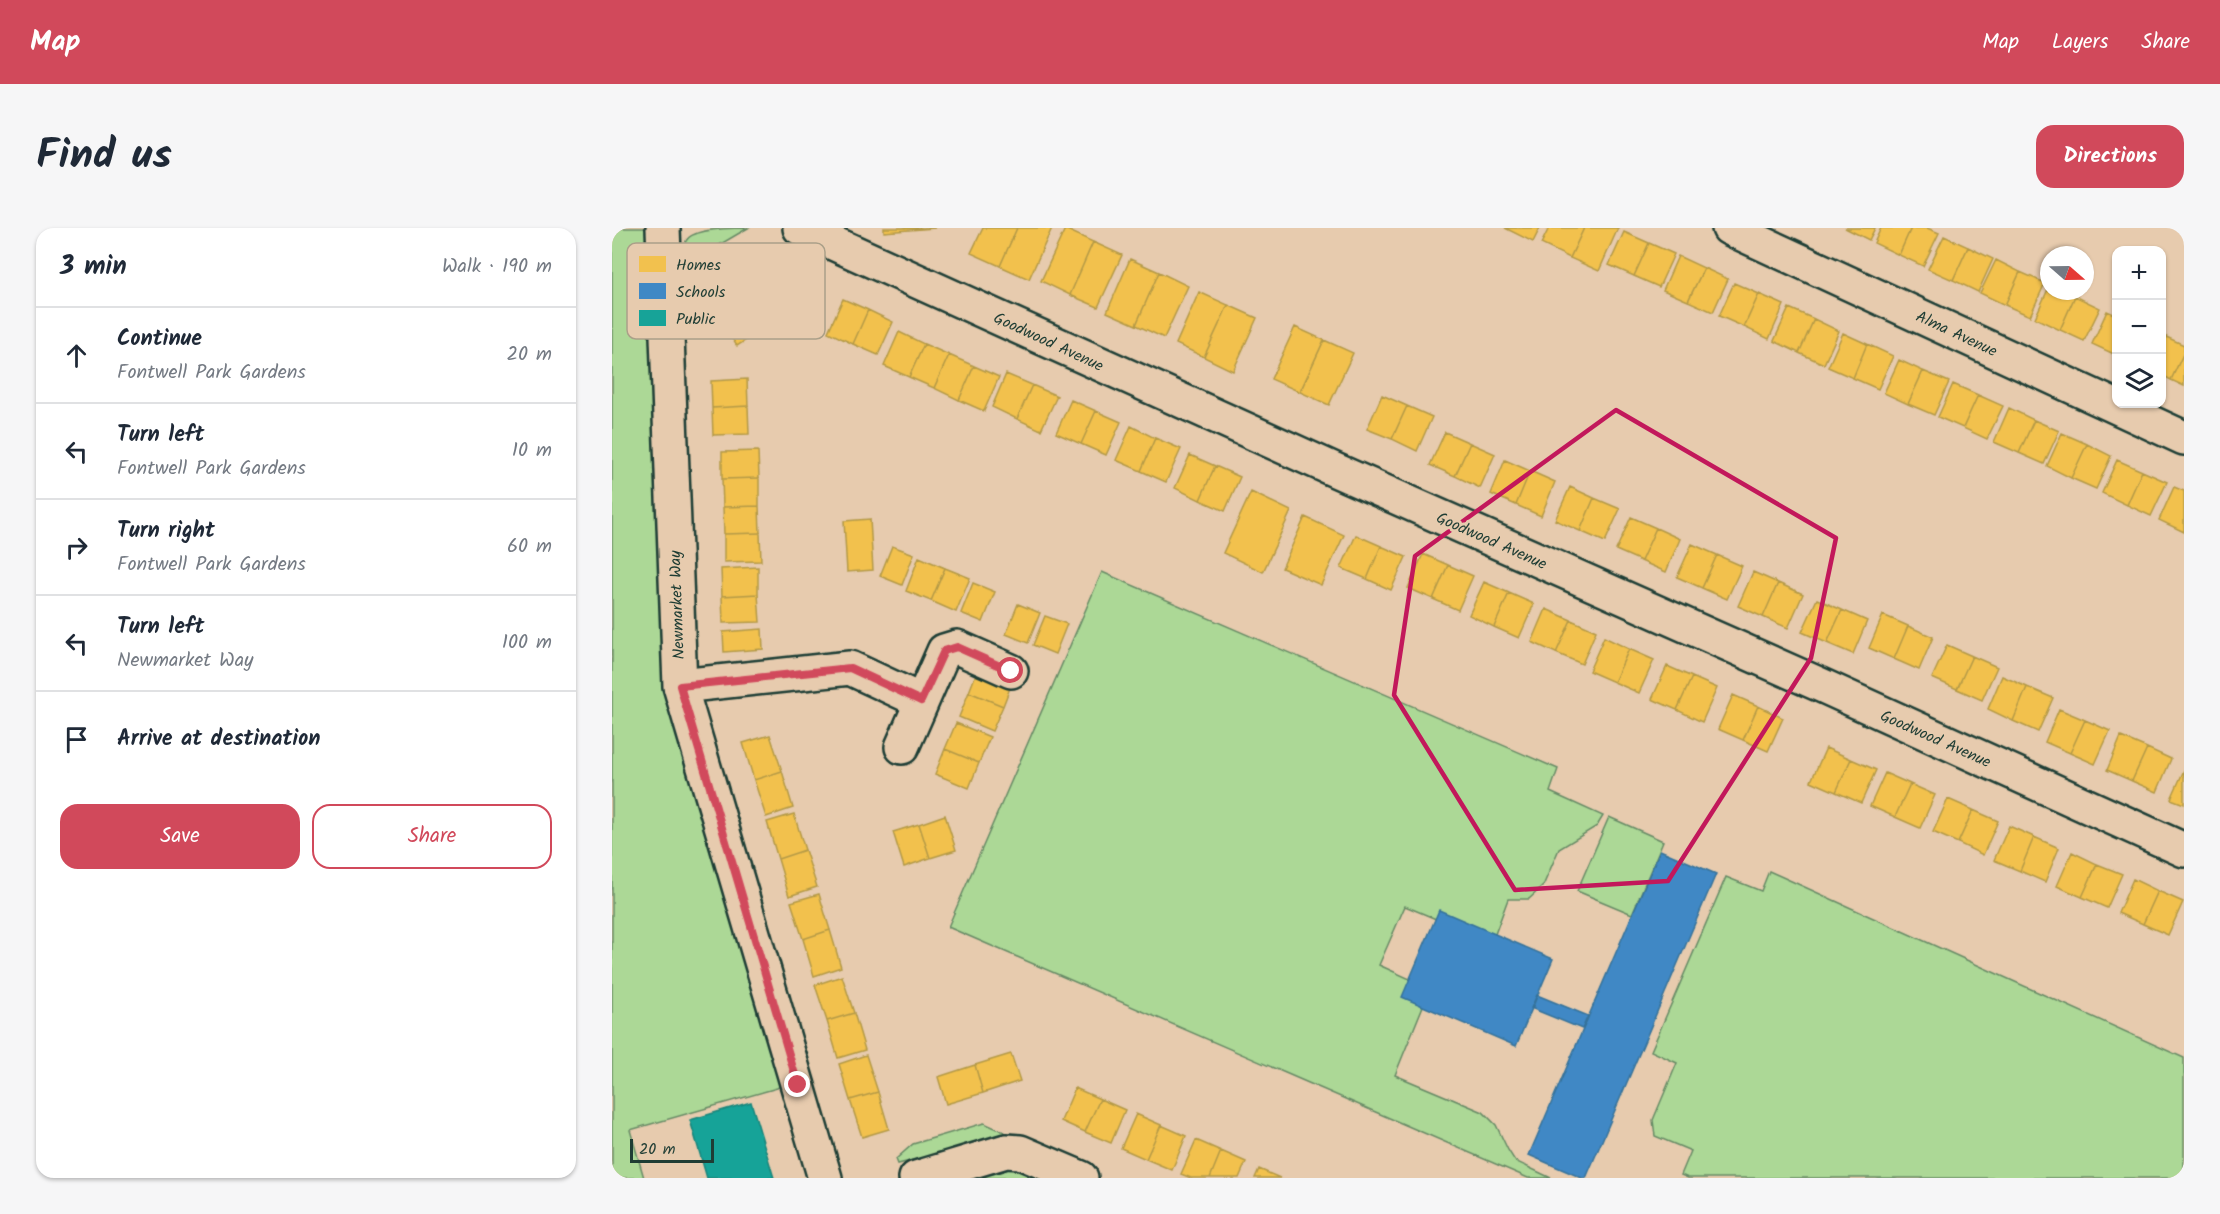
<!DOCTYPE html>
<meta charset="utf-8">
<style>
body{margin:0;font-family:Kalam,sans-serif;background:#f6f6f7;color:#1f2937}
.controls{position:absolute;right:18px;top:18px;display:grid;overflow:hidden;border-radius:12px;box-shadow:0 2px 4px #0004}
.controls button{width:54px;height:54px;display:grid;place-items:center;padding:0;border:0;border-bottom:2px solid #e0e1e3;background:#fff;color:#1f2937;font:30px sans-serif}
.compass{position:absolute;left:1428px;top:18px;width:54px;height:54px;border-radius:50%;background:#fff;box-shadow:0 2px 4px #0004;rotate:110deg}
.scale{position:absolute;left:18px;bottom:15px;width:84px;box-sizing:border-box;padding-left:6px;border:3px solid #1f3d34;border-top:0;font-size:16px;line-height:21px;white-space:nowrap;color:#1f3d34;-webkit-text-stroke:4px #e7cbae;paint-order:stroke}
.stop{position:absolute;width:18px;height:18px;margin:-14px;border:4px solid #d1495b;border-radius:50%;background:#fff}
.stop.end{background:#d1495b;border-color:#fff;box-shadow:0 2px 6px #0008}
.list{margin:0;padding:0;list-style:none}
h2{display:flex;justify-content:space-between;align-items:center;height:78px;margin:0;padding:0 24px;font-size:26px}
h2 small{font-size:20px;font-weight:400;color:#747a83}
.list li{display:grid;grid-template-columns:39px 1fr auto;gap:18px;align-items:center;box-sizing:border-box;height:96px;padding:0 24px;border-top:2px solid #e0e1e3}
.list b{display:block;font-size:22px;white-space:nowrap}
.list p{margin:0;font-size:20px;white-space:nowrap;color:#747a83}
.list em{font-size:20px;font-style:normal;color:#747a83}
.actions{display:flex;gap:12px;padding:18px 24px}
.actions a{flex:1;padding:14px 0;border:2px solid #d1495b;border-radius:18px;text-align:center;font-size:21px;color:#d1495b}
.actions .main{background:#d1495b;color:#fff}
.icon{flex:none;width:33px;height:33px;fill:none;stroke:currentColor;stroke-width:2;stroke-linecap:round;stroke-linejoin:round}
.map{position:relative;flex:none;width:1572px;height:950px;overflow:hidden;border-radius:18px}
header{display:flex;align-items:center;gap:36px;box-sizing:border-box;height:84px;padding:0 30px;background:#d1495b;color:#fff}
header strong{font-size:28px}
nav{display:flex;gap:33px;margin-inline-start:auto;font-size:21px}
.intro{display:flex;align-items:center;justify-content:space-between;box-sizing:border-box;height:144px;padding:0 36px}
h1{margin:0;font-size:42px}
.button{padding:15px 27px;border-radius:18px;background:#d1495b;color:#fff;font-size:21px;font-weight:700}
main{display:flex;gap:36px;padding:0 36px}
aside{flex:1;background:#fff;border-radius:18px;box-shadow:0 2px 4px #0004}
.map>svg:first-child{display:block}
</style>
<header>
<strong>Map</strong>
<nav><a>Map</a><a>Layers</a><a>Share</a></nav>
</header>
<div class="intro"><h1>Find us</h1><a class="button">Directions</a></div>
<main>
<aside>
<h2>3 min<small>Walk · 190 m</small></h2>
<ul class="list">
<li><svg class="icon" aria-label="ahead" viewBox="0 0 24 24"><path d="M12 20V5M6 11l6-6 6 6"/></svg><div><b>Continue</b><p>Fontwell Park Gardens</p></div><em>20 m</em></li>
<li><svg class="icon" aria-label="left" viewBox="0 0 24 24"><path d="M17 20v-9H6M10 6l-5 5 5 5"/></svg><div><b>Turn left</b><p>Fontwell Park Gardens</p></div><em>10 m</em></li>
<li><svg class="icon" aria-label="right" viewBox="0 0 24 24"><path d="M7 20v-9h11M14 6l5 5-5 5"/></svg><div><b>Turn right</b><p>Fontwell Park Gardens</p></div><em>60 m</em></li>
<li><svg class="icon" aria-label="left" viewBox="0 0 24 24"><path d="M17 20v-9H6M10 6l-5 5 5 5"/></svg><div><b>Turn left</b><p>Newmarket Way</p></div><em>100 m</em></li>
<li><svg class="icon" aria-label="arrive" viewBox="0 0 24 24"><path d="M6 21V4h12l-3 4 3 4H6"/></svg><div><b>Arrive at destination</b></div></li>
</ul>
<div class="actions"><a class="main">Save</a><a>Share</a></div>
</aside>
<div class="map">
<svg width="1572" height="950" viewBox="0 0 1572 950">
<rect width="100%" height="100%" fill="#e7cbae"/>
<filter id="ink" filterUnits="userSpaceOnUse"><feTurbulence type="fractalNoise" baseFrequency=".0167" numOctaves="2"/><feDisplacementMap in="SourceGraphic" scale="12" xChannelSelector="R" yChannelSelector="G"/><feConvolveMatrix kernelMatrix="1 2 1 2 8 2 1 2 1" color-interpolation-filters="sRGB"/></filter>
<g filter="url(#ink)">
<!-- green -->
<path fill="#acd896" stroke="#668a65" stroke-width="1.5" d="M0 0H38L53 433 173 855 165 860 18 902 32 950H0Z
M136 0 73 37C73 29 71 20 74 13 80 0 120 0 136 0Z
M490 344 946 541 938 564 991 588 985 598 947 621 931 658 917 671H896L883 706 824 691 793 678 767 737 798 751 811 778 783 847 871 884 884 897 896 922 903 933 939 950H916L336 699Z
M997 589 1051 613 1020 686 965 663Z
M1157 643 1572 830V950H1076L1069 947 1079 923 1043 908 1041 892 1065 835 1039 823 1114 649 1149 663Z
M372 895 399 907 286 936 284 931 301 916Z
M396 935 440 950H330Z"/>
<!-- homes -->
<path fill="#f2c14e" stroke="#b39946" stroke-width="1.5" d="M272 0H323L272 4Z
M371 0H405L388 38 359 25Z
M405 0H440L417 51 388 38Z
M893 0H928L921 14Z
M937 0H972L958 30 929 16Z
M972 0H1006L987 43 958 30Z
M1233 0H1263L1257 12Z
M1269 0H1299L1287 27 1262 15Z
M1299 0H1315L1327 5 1311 38 1287 27Z
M453 1 481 14 458 67 429 53Z
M1012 4 1037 15 1022 48 997 37Z
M1332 8 1356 19 1341 52 1316 41Z
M481 14 510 27 486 79 458 67Z
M1037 15 1062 26 1047 59 1022 48Z
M1356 19 1381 31 1366 64 1341 52Z
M1066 28 1092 40 1076 73 1051 62Z
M518 31 547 44 524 97 495 84Z
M1384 32 1408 44 1393 77 1368 65Z
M1092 40 1116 51 1101 84 1076 73Z
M547 44 576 58 552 110 524 97Z
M1408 44 1433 55 1418 88 1393 77Z
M1122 55 1147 66 1132 99 1107 88Z
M1437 59V63H1451L1463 68 1448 102 1423 90Z
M587 64 616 77 592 129 564 116Z
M1147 66 1172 77 1157 111 1132 99Z
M1463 68 1488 80 1472 113 1448 102Z
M231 71 256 82 241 116 216 104Z
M128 72 148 103 125 118 105 88Z
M616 77 645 90 621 143 592 129Z
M1177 80 1202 91 1187 125 1162 113Z
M256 82 281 94 266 127 241 116Z
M1495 83 1504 87V127L1480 116Z
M1202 91 1227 103 1212 136 1187 125Z
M683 99 712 112 688 164 659 151Z
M287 104 312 116 297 149 272 138Z
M1231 105 1255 116 1241 150 1216 139Z
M1550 107 1572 117V124L1559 152 1550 147Z
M712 112 741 125 717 177 688 164Z
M312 116 337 127 322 160 297 149Z
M1255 116 1281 128 1266 161 1241 150Z
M1572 124V158L1559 152Z
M337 127 362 138 347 172 322 160Z
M1287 132 1311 143 1296 176 1272 165Z
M362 138 387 149 372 183 347 172Z
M1311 143 1337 154 1322 187 1296 176Z
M394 146 420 157 405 191 380 179Z
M135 151 136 178 100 180 99 153Z
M1341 156 1366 167 1351 200 1326 189Z
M420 157 445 168 429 202 405 191Z
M770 167 795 178 780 211 755 201Z
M1366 167 1391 178 1375 211 1351 200Z
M459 172 484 183 469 216 444 205Z
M136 178 137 206 101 207 100 180Z
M795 178 820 189 805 223 780 211Z
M1397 180 1422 192 1407 225 1382 214Z
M484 183 509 194 494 227 469 216Z
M1422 192 1447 203 1432 236 1407 225Z
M519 198 543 210 529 243 504 232Z
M833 204 858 215 843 248 818 237Z
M1450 205 1475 216 1459 250 1435 238Z
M543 210 569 221 554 254 529 243Z
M858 215 883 226 868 260 843 248Z
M1475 216 1499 228 1484 261 1459 250Z
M146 223 147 250 110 251V224Z
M578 227 603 238 588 272 563 260Z
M893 232 918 243 904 277 879 266Z
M1505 232 1530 243 1515 277 1490 265Z
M603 238 628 249 613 283 588 272Z
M918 243 943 254 929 288 904 277Z
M1530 243 1555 254 1539 288 1515 277Z
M147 250V278L111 279 110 251Z
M958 259 982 270 968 303 943 292Z
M1562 259 1572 263V304L1547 292Z
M639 264 679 283 651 344 611 325Z
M982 270 1008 281 993 314 968 303Z
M147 278 148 305 112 306 111 279Z
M693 289 732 307 709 357 670 340Z
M1019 289 1044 300 1029 333 1004 322Z
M258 291 261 342 235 344 232 293Z
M1044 300 1068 311 1054 344 1029 333Z
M148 305 149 333 112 334V306Z
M744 307 769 318 755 351 729 340Z
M1080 316 1105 327 1090 360 1065 349Z
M280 318 302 326 290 357 268 348Z
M769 318 794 329 779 362 755 351Z
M811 326 836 337 821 371 796 360Z
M1105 327 1130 338 1115 371 1090 360Z
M307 329 333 340 319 373 294 363Z
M836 337 861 348 846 382 821 371Z
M146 339V366L110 368 109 341Z
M333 340 358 350 344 384 319 373Z
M1141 344 1166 355 1151 389 1126 378Z
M872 354 897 365 882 399 857 387Z
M361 355 383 364 371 394 349 385Z
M1166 355 1191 366 1176 400 1151 389Z
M897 365 922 376 907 410 882 399Z
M146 366 148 394 111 395 110 368Z
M1205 371 1230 382 1215 415 1190 404Z
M406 376 428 385 416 415 394 406Z
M934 381 959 392 944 425 920 414Z
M1230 382 1255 393 1241 426 1215 415Z
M1271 387 1296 398 1282 431 1257 420Z
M433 388 455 396 443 426 421 417Z
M959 392 984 403 970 436 944 425Z
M1296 398 1321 409 1307 442 1282 431Z
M150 401 151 421 112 424 111 404Z
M992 409 1017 421 1002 454 977 443Z
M1335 417 1360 428 1345 461 1320 450Z
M1017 421 1042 432 1027 465 1002 454Z
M1360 428 1385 439 1370 472 1345 461Z
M367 438 401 452 391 478 357 464Z
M1055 438 1080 449 1065 482 1040 471Z
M1390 448 1415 459 1401 493 1376 481Z
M1080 449 1105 460 1090 494 1065 482Z
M1415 459 1441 470 1426 504 1401 493Z
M357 464 391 478 380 503 347 489Z
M1121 467 1146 478 1131 512 1106 501Z
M1146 478 1171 490 1156 523 1131 512Z
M1447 481 1473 492 1458 525 1433 514Z
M1473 492 1498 503 1483 536 1458 525Z
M344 495 378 509 367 535 333 521Z
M158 507 170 543 142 552 131 515Z
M1509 509 1535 520 1520 553 1495 542Z
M1214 520 1239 531 1224 564 1199 553Z
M1535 520 1559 531 1545 564 1520 553Z
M333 521 367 535 357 560 323 546Z
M1239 531 1264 542 1249 575 1224 564Z
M1572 542V576L1559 571Z
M170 543 181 580 154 589 142 552Z
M1273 545 1298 556 1283 589 1258 578Z
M1298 556 1323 567 1308 600 1283 589Z
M1336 571 1361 582 1346 615 1321 604Z
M1361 582 1386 593 1371 627 1346 615Z
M182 586 193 622 166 631 155 594Z
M333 587 344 622 318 630 307 596Z
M307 596 318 630 292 639 281 604Z
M1397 598 1422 609 1408 643 1382 632Z
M1422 609 1447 620 1433 654 1408 643Z
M193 622 205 659 177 668 166 631Z
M1460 624 1485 636 1470 669 1445 658Z
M1485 636 1510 646 1495 680 1470 669Z
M1521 651 1546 663 1531 696 1506 685Z
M1546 663 1571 674 1556 707 1531 696Z
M207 666 218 702 191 711 179 674Z
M218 702 229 739 202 748 191 711Z
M230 748 242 785 215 793 203 757Z
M242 785 253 822 226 830 215 793Z
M399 826 408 853 371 865 363 837Z
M254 827 266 864 238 872 227 836Z
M363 837 371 865 334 876 326 849Z
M463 860 488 871 473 904 449 893Z
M266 864 277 901 250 909 238 872Z
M488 871 513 882 499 915 473 904Z
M524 886 549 897 534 931 509 920Z
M549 897 574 908 560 942 534 931Z
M584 912 609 923 598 950H579L569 946Z
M609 923 634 934 627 950H598Z
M647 941 668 950H643Z"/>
<!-- schools -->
<path fill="#3f88c5" stroke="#35729a" stroke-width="1.5" d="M1048 622 1104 646 974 950H970L917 927Z
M827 682 941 731 904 818 790 769Z
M925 767 976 788 970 801 919 780Z"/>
<!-- public -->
<path fill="#17a398" stroke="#19847a" stroke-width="1.5" d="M139 874 162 950H95L78 892Z"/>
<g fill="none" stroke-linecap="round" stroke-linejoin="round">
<!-- minor casing -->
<g stroke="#1f3d34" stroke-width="38">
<path id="minor" d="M51 0 68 458 213 950
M188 0 723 242 1211 458 1572 622
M1117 0 1572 210
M68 458 238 440 309 473
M290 519 332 423 345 419 399 443
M304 950 394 923 408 924 469 950"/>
</g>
<!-- minor -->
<use href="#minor" stroke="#e7cbae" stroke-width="33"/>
</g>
</g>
<g fill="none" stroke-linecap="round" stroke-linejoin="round" filter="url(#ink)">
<!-- route -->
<path stroke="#d1495b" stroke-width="8" d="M186 857 68 458 238 440 309 473 332 423 345 419 399 443"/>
</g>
<!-- marked area -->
<path fill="none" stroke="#c2185b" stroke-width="4.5" stroke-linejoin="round" d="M1004 182 1224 310 1199 430 1056 653 903 662 782 467 803 328Z"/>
<g text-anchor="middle" stroke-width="6" stroke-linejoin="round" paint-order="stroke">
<!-- street labels -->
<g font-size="16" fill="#1f3d34" stroke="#e7cbae">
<text transform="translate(1345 105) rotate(25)" y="6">Alma Avenue</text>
<text transform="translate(437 113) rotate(25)" y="6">Goodwood Avenue</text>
<text transform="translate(880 312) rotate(24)" y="6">Goodwood Avenue</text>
<text transform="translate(64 377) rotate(-92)" y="6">Newmarket Way</text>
<text transform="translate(1324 510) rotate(24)" y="6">Goodwood Avenue</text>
</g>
</g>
<!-- legend -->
<rect x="15" y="15" width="198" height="96" rx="9" fill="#e7cbae" stroke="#aba089" stroke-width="1.5"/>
<rect x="27" y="28" width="27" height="16" fill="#f2c14e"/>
<rect x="27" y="55" width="27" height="16" fill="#3f88c5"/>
<rect x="27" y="82" width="27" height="16" fill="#17a398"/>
<g font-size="16" fill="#1f3d34">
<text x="64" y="42">Homes</text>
<text x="64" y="69">Schools</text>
<text x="64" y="96">Public</text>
</g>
</svg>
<div class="controls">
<button>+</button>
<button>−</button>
<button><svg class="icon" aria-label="layers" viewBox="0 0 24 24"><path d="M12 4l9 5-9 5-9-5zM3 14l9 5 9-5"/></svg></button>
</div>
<svg class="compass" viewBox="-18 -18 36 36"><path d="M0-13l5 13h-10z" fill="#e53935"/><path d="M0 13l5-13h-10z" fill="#747a83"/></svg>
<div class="scale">20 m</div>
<div class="stop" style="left:399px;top:443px"></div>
<div class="stop end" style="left:186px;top:857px"></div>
</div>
</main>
